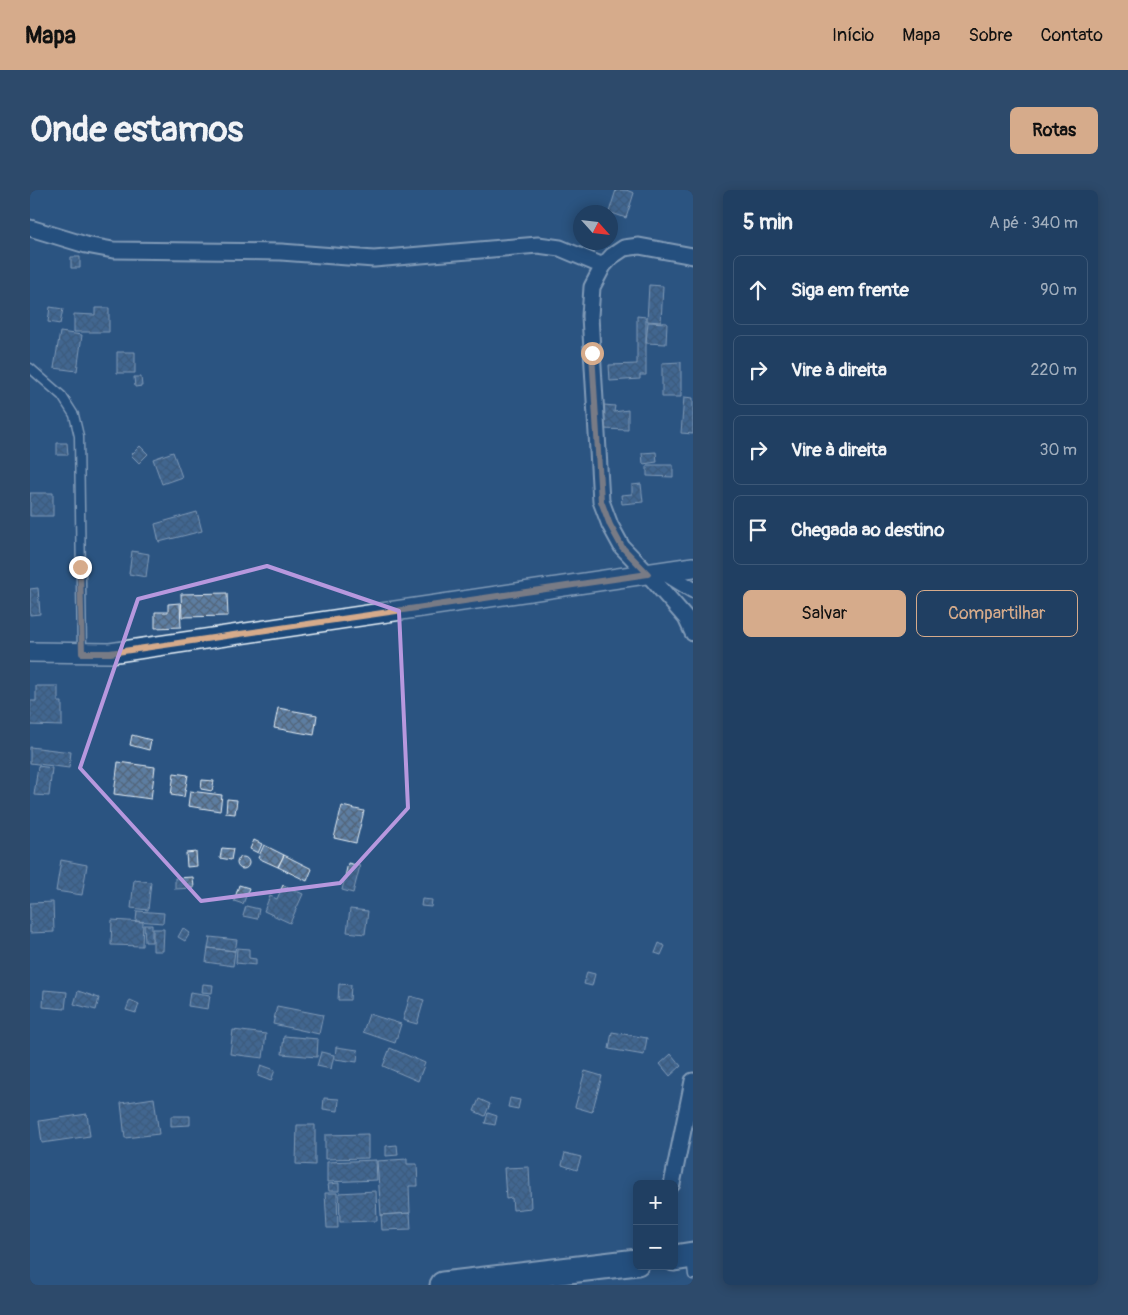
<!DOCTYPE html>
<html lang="pt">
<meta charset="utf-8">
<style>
body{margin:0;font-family:Pangolin,sans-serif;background:#2d4a6b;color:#f1f3f6}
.controls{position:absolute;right:15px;bottom:15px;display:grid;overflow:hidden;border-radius:8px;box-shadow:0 2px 12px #0003}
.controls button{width:45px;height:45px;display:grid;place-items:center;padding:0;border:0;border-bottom:1px solid #3d5877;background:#203f62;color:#f1f3f6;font:25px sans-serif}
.compass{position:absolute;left:543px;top:15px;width:45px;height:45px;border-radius:50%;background:#203f62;box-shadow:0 2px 12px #0003;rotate:117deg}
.stop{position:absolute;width:15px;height:15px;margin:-11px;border:4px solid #d6ab8b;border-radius:50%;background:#fff}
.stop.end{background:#d6ab8b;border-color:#fff;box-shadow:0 1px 5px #0008}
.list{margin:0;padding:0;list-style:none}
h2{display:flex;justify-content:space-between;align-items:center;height:65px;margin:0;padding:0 20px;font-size:21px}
h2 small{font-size:16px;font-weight:400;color:#a2afbe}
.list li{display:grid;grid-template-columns:32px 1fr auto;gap:15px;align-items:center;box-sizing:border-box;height:70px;margin:0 10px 10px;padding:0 10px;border:1px solid #3d5877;border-radius:8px}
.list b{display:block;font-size:19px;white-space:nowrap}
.list em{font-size:16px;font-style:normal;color:#a2afbe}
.actions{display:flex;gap:10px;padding:15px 20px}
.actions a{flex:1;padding:11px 0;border:1px solid #d6ab8b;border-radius:8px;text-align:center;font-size:18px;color:#d6ab8b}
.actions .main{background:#d6ab8b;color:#111}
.icon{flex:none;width:28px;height:28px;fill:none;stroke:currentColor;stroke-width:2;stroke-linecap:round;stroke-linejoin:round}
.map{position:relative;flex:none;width:663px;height:1095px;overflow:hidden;border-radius:8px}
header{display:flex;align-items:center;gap:30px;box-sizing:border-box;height:70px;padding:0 25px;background:#d6ab8b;color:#111}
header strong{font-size:24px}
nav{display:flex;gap:28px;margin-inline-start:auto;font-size:18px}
.intro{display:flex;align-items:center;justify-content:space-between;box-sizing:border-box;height:120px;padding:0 30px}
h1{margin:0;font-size:35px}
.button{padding:12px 22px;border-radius:8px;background:#d6ab8b;color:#111;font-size:18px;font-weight:700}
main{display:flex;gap:30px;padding:0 30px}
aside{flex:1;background:#203f62;border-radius:8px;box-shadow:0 2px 12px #0003}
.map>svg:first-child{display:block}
</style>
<header>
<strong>Mapa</strong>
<nav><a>Início</a><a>Mapa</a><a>Sobre</a><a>Contato</a></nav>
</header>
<div class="intro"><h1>Onde estamos</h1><a class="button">Rotas</a></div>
<main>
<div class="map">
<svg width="663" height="1095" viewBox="0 0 663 1095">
<defs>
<pattern id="building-cross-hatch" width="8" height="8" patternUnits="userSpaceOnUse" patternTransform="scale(1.25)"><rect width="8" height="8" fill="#5d7da1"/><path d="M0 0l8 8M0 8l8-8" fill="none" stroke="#53657a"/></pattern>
</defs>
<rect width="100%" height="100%" fill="#2b5482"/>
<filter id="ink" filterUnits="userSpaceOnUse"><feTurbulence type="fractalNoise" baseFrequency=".02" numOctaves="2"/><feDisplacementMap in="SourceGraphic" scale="10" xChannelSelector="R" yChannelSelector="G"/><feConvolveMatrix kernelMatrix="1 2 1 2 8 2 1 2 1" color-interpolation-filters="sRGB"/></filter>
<g filter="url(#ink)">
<!-- building -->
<path fill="url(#building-cross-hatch)" stroke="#e8f1f8" d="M586 0H596L604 3 596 28 579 22Z
M41 67H50V78H41Z
M619 95 633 96 631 132 617 131Z
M20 117 33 119 30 134 18 132Z
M65 118H79V142H44V124L65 125Z
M607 126 616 127V185H610V189L580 191 579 175 607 174Z
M618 132 637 133 636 154 616 153Z
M30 142 52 145 47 181 24 178Z
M87 162H105V183H87Z
M651 172V207H632V173Z
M104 187H111L112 196 105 197Z
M654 207 663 208V244L651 243Z
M574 215 585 216 584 222 598 220V240L573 239Z
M27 253H37L38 265H27Z
M110 256 118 264 109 273 101 265Z
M143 262 152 287 132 294 123 269Z
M626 262 627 272 613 274 612 263Z
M617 275H643V287L617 286Z
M611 294 613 312 592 314 591 305 602 304V295Z
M0 303H23V326H0Z
M167 322 172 341 129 352 125 334Z
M102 361 119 364 116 387 99 384Z
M8 398 10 424 0 425V399Z
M197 403 198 426 152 427 151 404Z
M150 413 151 437 125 438V422H138V414Z
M6 496H28V512H32V536L0 535V511H6Z
M248 518 287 525 284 545 244 538Z
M102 545 121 550 119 560 100 555Z
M0 557 41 562 39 578 0 573Z
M88 572 125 577 121 609 84 604Z
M8 576 22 578 19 606 4 605Z
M144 583 158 585 154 607 141 605Z
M172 590 184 591 182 601 171 599Z
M160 601 192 605 190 621 158 616Z
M197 609 207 610 205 624 196 623Z
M312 616 334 621 326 653 304 648Z
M224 650 232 654 228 663 220 659Z
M234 655 254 665 248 677 228 668Z
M192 658 203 659 201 670 190 668Z
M166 662 167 676 157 677 156 663Z
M254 665 282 679 277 691 248 677Z
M207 673a6 6 0 1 1 12 0a6 6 0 1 1-12 0Z
M31 670 57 675 52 705 26 701Z
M318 673 330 676 323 703 312 700Z
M163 687 164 698 145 699V688Z
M104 690 121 692 118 720 101 718Z
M209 695 219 698 213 714 204 711Z
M253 695 273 704 260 733 234 721 240 706 247 709Z
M392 709 402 710 401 717 391 716Z
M23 712 24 742 0 743V713Z
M216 716 229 719 227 729 213 726Z
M320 719 338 721 335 744 317 742Z
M107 721 134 723 133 733 106 731Z
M82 730 113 732 112 756 81 755Z
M114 735H122V752H115Z
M153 738 160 743 155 751 148 747Z
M123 739H134L133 761H123Z
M180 747 207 750 205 761 178 758Z
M629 753 635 756 631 765 625 763Z
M178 758 205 761 203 776 176 772Z
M207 758 219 759V768L226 769V775L206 773Z
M557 782 565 784 562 796 554 794Z
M173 794 183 795 182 803 172 802Z
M309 794 321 795 320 810H308Z
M14 800 37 802 35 819 13 817Z
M48 801 69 808 66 820 44 814Z
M160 802 180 805 178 819 158 816Z
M380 806 394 810 387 834 373 830Z
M100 810 109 814 106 823 96 820Z
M247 816 293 825 289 844 243 834Z
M339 824 371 834 365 853 333 842Z
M203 840 236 844 233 868 200 864Z
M582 842 617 848 614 865 579 859Z
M254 846 288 849 287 867 252 864Z
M306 857 328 860 327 872 305 869Z
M360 858 395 873 388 891 353 876Z
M291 862 304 865 301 879 287 876Z
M641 864 651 876 640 886 630 874Z
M231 875 245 880 241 891 228 886Z
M555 881 572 886 562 922 545 917Z
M124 908 129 944 95 948 91 913Z
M294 908 309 909 308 921 293 919Z
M480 908 490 910 488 919 478 917Z
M449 909 460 914 455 926 444 921Z
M458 923 467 926 465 935 455 933Z
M57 924 60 946 12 953 9 931Z
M141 926H160V935L141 936Z
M267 935H285V975L266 974Z
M338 944V968L295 969V945Z
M367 955 368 965 356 966V956Z
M535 963 551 967 547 980 532 975Z
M377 969V974H387L388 996H379L380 1023 351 1025 347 971Z
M346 970 347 990 297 992V972Z
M499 977 501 1018 483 1020 482 1008 476 1009 474 978Z
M309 993V1001H299L298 994Z
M346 1001 347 1031 310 1032 309 1003Z
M295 1003H307L308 1038H297Z
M380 1023 381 1039 352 1040 351 1025Z"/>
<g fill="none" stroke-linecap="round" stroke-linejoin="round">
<!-- service casing -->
<g stroke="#e8f1f8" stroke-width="11">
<path id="service" d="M0 178 32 206 44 225 49 246 52 463
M661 1068 663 1085"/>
</g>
<!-- minor casing -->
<g stroke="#e8f1f8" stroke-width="19">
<path id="minor" d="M0 38 56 55 83 60 251 62 344 69 508 55 530 58 573 76
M663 66 609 56 594 58 582 66 573 76 562 97 560 126 571 311 580 335 592 357 618 384 656 428 663 443
M632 381 663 400
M642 994 663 891"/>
</g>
<!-- tertiary casing -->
<g stroke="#e8f1f8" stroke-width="22">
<path id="tertiary" d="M0 462 80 463 663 377"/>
</g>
<!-- primary casing -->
<g stroke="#e8f1f8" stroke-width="29">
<path id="primary" d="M644 1068 663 1065
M413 1095 607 1072"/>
</g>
<!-- service -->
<use href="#service" stroke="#1f4a7a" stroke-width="8"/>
<!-- minor -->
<use href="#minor" stroke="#1f4a7a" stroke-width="15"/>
<!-- tertiary -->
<use href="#tertiary" stroke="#1f4a7a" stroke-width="19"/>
<!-- primary -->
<use href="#primary" stroke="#1f4a7a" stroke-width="25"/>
</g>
</g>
<g fill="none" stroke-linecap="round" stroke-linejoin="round" filter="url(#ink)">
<!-- route -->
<path stroke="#d6ab8b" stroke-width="6" d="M50 377 52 463H80L618 384 592 357 580 335 571 311 562 163"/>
</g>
<!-- marked area -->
<path d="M0 0H663V1095H0ZM237 376 369 421 378 618 310 693 171 711 50 578 108 409Z" fill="#2b5482" fill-opacity=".55" fill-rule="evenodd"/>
<path fill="none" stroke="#b798de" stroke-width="4" stroke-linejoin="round" d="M237 376 369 421 378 618 310 693 171 711 50 578 108 409Z"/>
</svg>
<div class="controls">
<button>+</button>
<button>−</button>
</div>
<svg class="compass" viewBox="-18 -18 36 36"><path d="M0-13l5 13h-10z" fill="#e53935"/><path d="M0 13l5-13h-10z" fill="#a2afbe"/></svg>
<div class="stop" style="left:562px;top:163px"></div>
<div class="stop end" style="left:50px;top:377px"></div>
</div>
<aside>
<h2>5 min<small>A pé · 340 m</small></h2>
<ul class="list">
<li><svg class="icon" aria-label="ahead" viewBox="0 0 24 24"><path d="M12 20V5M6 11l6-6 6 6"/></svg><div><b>Siga em frente</b></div><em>90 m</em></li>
<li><svg class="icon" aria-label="right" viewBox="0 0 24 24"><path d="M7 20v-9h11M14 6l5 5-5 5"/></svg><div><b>Vire à direita</b></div><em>220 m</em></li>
<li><svg class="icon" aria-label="right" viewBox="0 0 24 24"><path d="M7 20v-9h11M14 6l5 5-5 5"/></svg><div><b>Vire à direita</b></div><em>30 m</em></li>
<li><svg class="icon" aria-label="arrive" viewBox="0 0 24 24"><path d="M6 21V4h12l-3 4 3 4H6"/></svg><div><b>Chegada ao destino</b></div></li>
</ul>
<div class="actions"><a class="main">Salvar</a><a>Compartilhar</a></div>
</aside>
</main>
